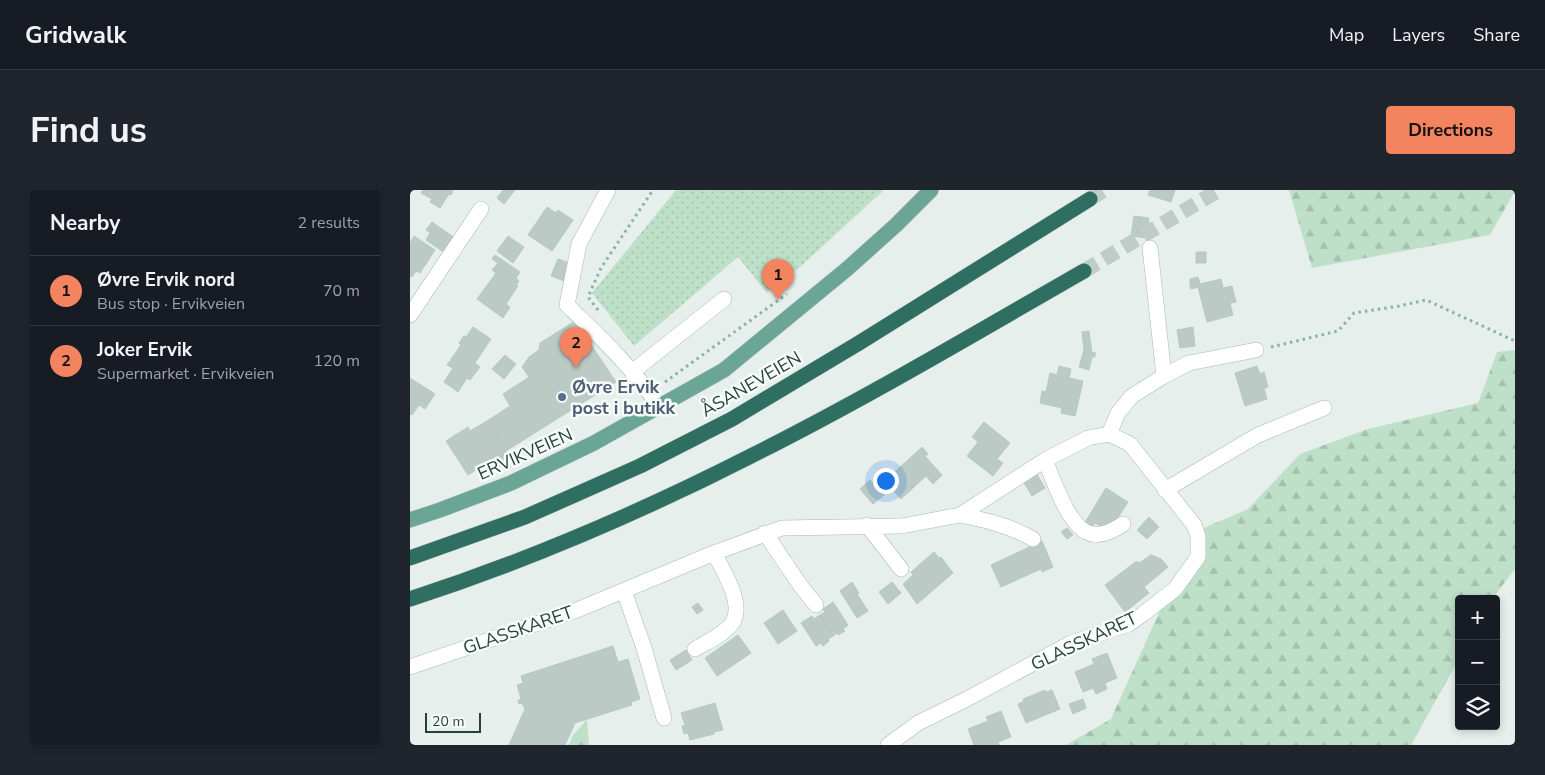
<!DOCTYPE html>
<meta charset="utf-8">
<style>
body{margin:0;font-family:"Nunito Sans",sans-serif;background:#20242c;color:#f1f3f6}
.controls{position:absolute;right:15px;bottom:15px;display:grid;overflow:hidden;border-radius:5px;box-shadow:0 2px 8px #0003}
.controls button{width:45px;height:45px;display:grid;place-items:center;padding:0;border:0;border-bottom:1px solid #363941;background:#171b24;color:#f1f3f6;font:25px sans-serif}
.scale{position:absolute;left:15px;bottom:12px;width:56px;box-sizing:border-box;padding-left:5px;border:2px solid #24423a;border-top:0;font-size:14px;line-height:18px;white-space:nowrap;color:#24423a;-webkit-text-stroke:4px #f7fbf9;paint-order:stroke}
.you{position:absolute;left:475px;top:290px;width:18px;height:18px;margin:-12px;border:4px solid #fff;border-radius:50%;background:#1a73e8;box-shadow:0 0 0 8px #1a73e833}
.badge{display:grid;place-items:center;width:32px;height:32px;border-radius:50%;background:#f4845f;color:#111;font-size:16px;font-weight:700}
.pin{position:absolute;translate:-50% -41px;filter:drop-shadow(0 1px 2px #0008)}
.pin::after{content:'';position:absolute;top:26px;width:18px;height:15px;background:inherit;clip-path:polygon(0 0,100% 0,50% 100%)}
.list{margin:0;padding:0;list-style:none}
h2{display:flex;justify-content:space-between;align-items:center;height:65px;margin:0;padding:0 20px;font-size:21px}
h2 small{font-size:16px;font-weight:400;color:#9ea1a6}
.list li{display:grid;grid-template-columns:32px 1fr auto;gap:15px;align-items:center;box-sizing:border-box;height:70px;padding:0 20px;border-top:1px solid #363941}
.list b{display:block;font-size:19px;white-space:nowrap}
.list p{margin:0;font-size:16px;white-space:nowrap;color:#9ea1a6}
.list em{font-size:16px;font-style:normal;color:#9ea1a6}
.icon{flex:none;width:28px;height:28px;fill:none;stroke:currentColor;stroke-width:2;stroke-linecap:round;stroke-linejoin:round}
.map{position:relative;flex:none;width:1105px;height:555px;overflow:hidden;border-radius:5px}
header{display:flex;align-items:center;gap:30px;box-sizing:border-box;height:70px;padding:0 25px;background:#171b24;border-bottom:1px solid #363941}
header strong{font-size:24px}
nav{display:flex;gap:28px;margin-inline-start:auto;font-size:18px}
.intro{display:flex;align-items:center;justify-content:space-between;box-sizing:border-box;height:120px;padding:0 30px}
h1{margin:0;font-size:35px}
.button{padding:12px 22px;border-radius:5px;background:#f4845f;color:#111;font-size:18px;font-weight:700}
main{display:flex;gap:30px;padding:0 30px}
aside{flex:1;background:#171b24;border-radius:5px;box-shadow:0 2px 8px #0003}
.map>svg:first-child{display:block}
</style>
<header>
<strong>Gridwalk</strong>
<nav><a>Map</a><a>Layers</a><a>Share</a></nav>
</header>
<div class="intro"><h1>Find us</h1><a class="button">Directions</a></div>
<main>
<aside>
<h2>Nearby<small>2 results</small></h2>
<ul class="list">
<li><span class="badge">1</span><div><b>Øvre Ervik nord</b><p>Bus stop · Ervikveien</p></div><em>70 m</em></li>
<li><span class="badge">2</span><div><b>Joker Ervik</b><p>Supermarket · Ervikveien</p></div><em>120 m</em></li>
</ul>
</aside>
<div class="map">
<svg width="1105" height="555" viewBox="0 0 1105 555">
<defs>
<pattern id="grass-dots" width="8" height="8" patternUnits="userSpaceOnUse" patternTransform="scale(1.25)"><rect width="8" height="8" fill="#bfe0c8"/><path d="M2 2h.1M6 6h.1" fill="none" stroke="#a4c1ad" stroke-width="1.8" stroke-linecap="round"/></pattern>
<pattern id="forest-firs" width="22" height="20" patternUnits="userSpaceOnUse" patternTransform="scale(1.25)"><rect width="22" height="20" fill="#bfe0c8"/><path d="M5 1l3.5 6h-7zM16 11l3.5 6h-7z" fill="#a4c1ad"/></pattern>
</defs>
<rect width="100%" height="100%" fill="#e6efeb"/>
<!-- grass -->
<path fill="url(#grass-dots)" d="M266 0H474L391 76 357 103 328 67 224 156 182 103Z"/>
<!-- forest -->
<path fill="url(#forest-firs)" d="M879 0H1105V1L1080 45 902 78Z
M1105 160V379L1082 409H1049V469L1001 555H656L701 529 752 416 785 383 787 341 838 319 890 264 958 239 1068 213 1087 162Z
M177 530 179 555H159L163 545Z"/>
<!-- building -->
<path fill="#bbcac4" stroke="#b8c9c2" d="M13 0H41L43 1 41 5 39 4 30 18 20 12 22 9 11 3Z
M93 0H105L94 14 87 8Z
M740 0H765L761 12 738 5Z
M137 17 146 23 148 20 163 30 142 61 118 45Z
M724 26 739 28 736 48 721 46Z
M22 32 45 48 35 63 16 50 20 43 16 40Z
M4 46 25 60 10 83 6 81 2 87 0 86V53Z
M98 46 114 57 103 73 87 61Z
M786 62H796V73H786Z
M85 65 110 82 106 88 109 91 106 95 108 96 96 114 100 117 93 128 67 109 86 83 82 80 88 73 82 69Z
M148 69 164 75 157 92 141 86Z
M788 87 790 94 811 89 813 98 822 96 826 112 820 113 823 125 797 132 788 97 781 99 780 96V89Z
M165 131 206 192 96 261 77 231 100 216 93 204 119 187 112 177 119 167 129 160 130 153Z
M63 137 81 149 65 173 70 177 60 190 57 188 48 202 34 192 43 178 37 175 51 155 49 153 54 146 56 147Z
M783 137 785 156 770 158 767 140Z
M679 141 682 163 685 162V167H682L679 180 669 177 674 160 672 142Z
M95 165 106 174 94 189 82 179Z
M649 176 661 179 659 188 673 191 665 226 651 223 652 218 630 213 632 201 636 202 640 183 647 185Z
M847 176 850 184 854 182 858 197 854 199 857 209 835 216 825 183Z
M0 188 25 204 15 219 9 215 2 225 0 224Z
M77 231 101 269 84 281 78 272 58 285 36 251 58 237 60 241Z
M574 232 600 253 587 269 593 273 583 286 557 266 568 252 562 247Z
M512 257 518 264 515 266 532 285 523 294 516 286 491 309 475 291Z
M626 283 635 298 622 306 613 291Z
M460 290 474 305 463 314 450 299Z
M696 298 718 312 704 334 700 336 697 334 694 338 685 333 681 339 674 334Z
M739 327 749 337 737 349 727 340Z
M657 338 663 345 657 349 651 342Z
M632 351 643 377 632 382 631 379 591 397 581 375Z
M524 362 529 368 531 367 543 383 507 414 493 394 503 385 501 382Z
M741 365 751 369 758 377 734 397 739 403 715 422 695 395 727 371 729 373Z
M442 392 449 403 447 404 458 421 447 428 430 401Z
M482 392 491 403 478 414 469 402Z
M423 412 438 435 433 439 435 441 428 445 427 443 423 446 410 425 415 422 413 419Z
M288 413 293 420 287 424 282 417Z
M373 420 387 441 368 454 354 433Z
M410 425 423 446 418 449 419 451 413 456 411 453 406 456 391 433 402 426 404 429Z
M328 445 341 463 307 486 295 468Z
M203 456 208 472 218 469 230 509 221 512 222 515 165 533 155 555H99L115 519 112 513 109 514 108 510 111 509 107 495 113 493 111 486Z
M276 460 282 470 266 480 260 470Z
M697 463 707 488 695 493 697 499 686 504 683 498 673 502 665 482 684 474 682 469Z
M635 500 636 502 642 500 650 519 616 533 608 514 614 511 613 509Z
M673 509 676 518 663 524 659 514Z
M305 513 313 540 304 542V544L280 550 278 543 274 544 272 536 275 535 271 523Z
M591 521 601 547 588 552 589 555H564L558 539 578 531 576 527Z"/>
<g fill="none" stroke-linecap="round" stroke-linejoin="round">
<!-- highway-tunnel -->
<path stroke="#bfccc8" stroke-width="15" stroke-dasharray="15 8" stroke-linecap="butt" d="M680 9 694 0
M674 81 809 0"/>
<!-- minor casing -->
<g stroke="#a8b8b2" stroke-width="16">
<path id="minor" d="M198 0 169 54 157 115C190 147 224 179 250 218
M740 58 754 186
M0 125 71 19
M222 182 314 109
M699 244 708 223 722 206 754 186 779 173 846 160
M635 270C643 289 660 342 683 344 694 346 704 340 713 334
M755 300 848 245 914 218
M550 325C575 330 601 336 623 349
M457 335 491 379
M355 343 390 395 406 415
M214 401 234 458 254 528
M285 459C297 452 315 444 323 432 334 413 313 380 304 363
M0 477 167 420 304 363 372 338 492 336 550 325 635 270 678 248 699 244 720 254 784 335 788 346V367L765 399 733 424 719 434 661 453 555 510 508 533 478 555"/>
</g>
<!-- major casing -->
<g stroke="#c2cac8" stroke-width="16">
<path id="major" d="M0 330 30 320 101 293 184 253 314 180 437 79 486 35 521 0"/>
</g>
<!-- highway casing -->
<g stroke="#c2cac8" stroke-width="16">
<path id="highway" d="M0 368 115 327 230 276 322 229 449 153 680 9
M0 409C117 371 231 322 341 266 455 209 564 144 674 81"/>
</g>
<!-- path -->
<path stroke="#86b3a5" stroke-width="3" stroke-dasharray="2.5 4" stroke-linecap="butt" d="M188 120 178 107 191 78 243 0
M861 157 928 141 944 123 989 116 1016 110 1105 151
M255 192 377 104"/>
<!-- minor -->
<use href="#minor" stroke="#fff" stroke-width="15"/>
<!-- major -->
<use href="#major" stroke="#6aa596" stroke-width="15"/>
<!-- highway -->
<use href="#highway" stroke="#2f6f62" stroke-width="15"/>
</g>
<!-- markers -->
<circle fill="#5c6f8a" stroke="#f7fbf9" stroke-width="2" cx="152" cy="207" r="5"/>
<g text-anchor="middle" stroke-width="5" stroke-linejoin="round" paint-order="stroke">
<!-- street labels -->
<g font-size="18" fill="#24423a" stroke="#f7fbf9">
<text transform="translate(341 194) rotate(-30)" y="6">ÅSANEVEIEN</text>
<text transform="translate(115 264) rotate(-24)" y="6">ERVIKVEIEN</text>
<text transform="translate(108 440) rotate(-19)" y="6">GLASSKARET</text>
<text transform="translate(674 451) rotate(-25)" y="6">GLASSKARET</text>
</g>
<!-- service labels -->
<g font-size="18" font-weight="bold" fill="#4e5e75" stroke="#f7fbf9" text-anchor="start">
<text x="162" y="203">Øvre Ervik<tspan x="162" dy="21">post i butikk</tspan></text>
</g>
</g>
</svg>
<div class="controls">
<button>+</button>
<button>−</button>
<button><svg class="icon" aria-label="layers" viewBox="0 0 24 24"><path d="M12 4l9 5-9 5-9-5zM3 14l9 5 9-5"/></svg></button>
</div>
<div class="scale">20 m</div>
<div class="you"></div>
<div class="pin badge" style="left:368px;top:110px">1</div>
<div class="pin badge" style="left:166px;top:178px">2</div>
</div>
</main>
